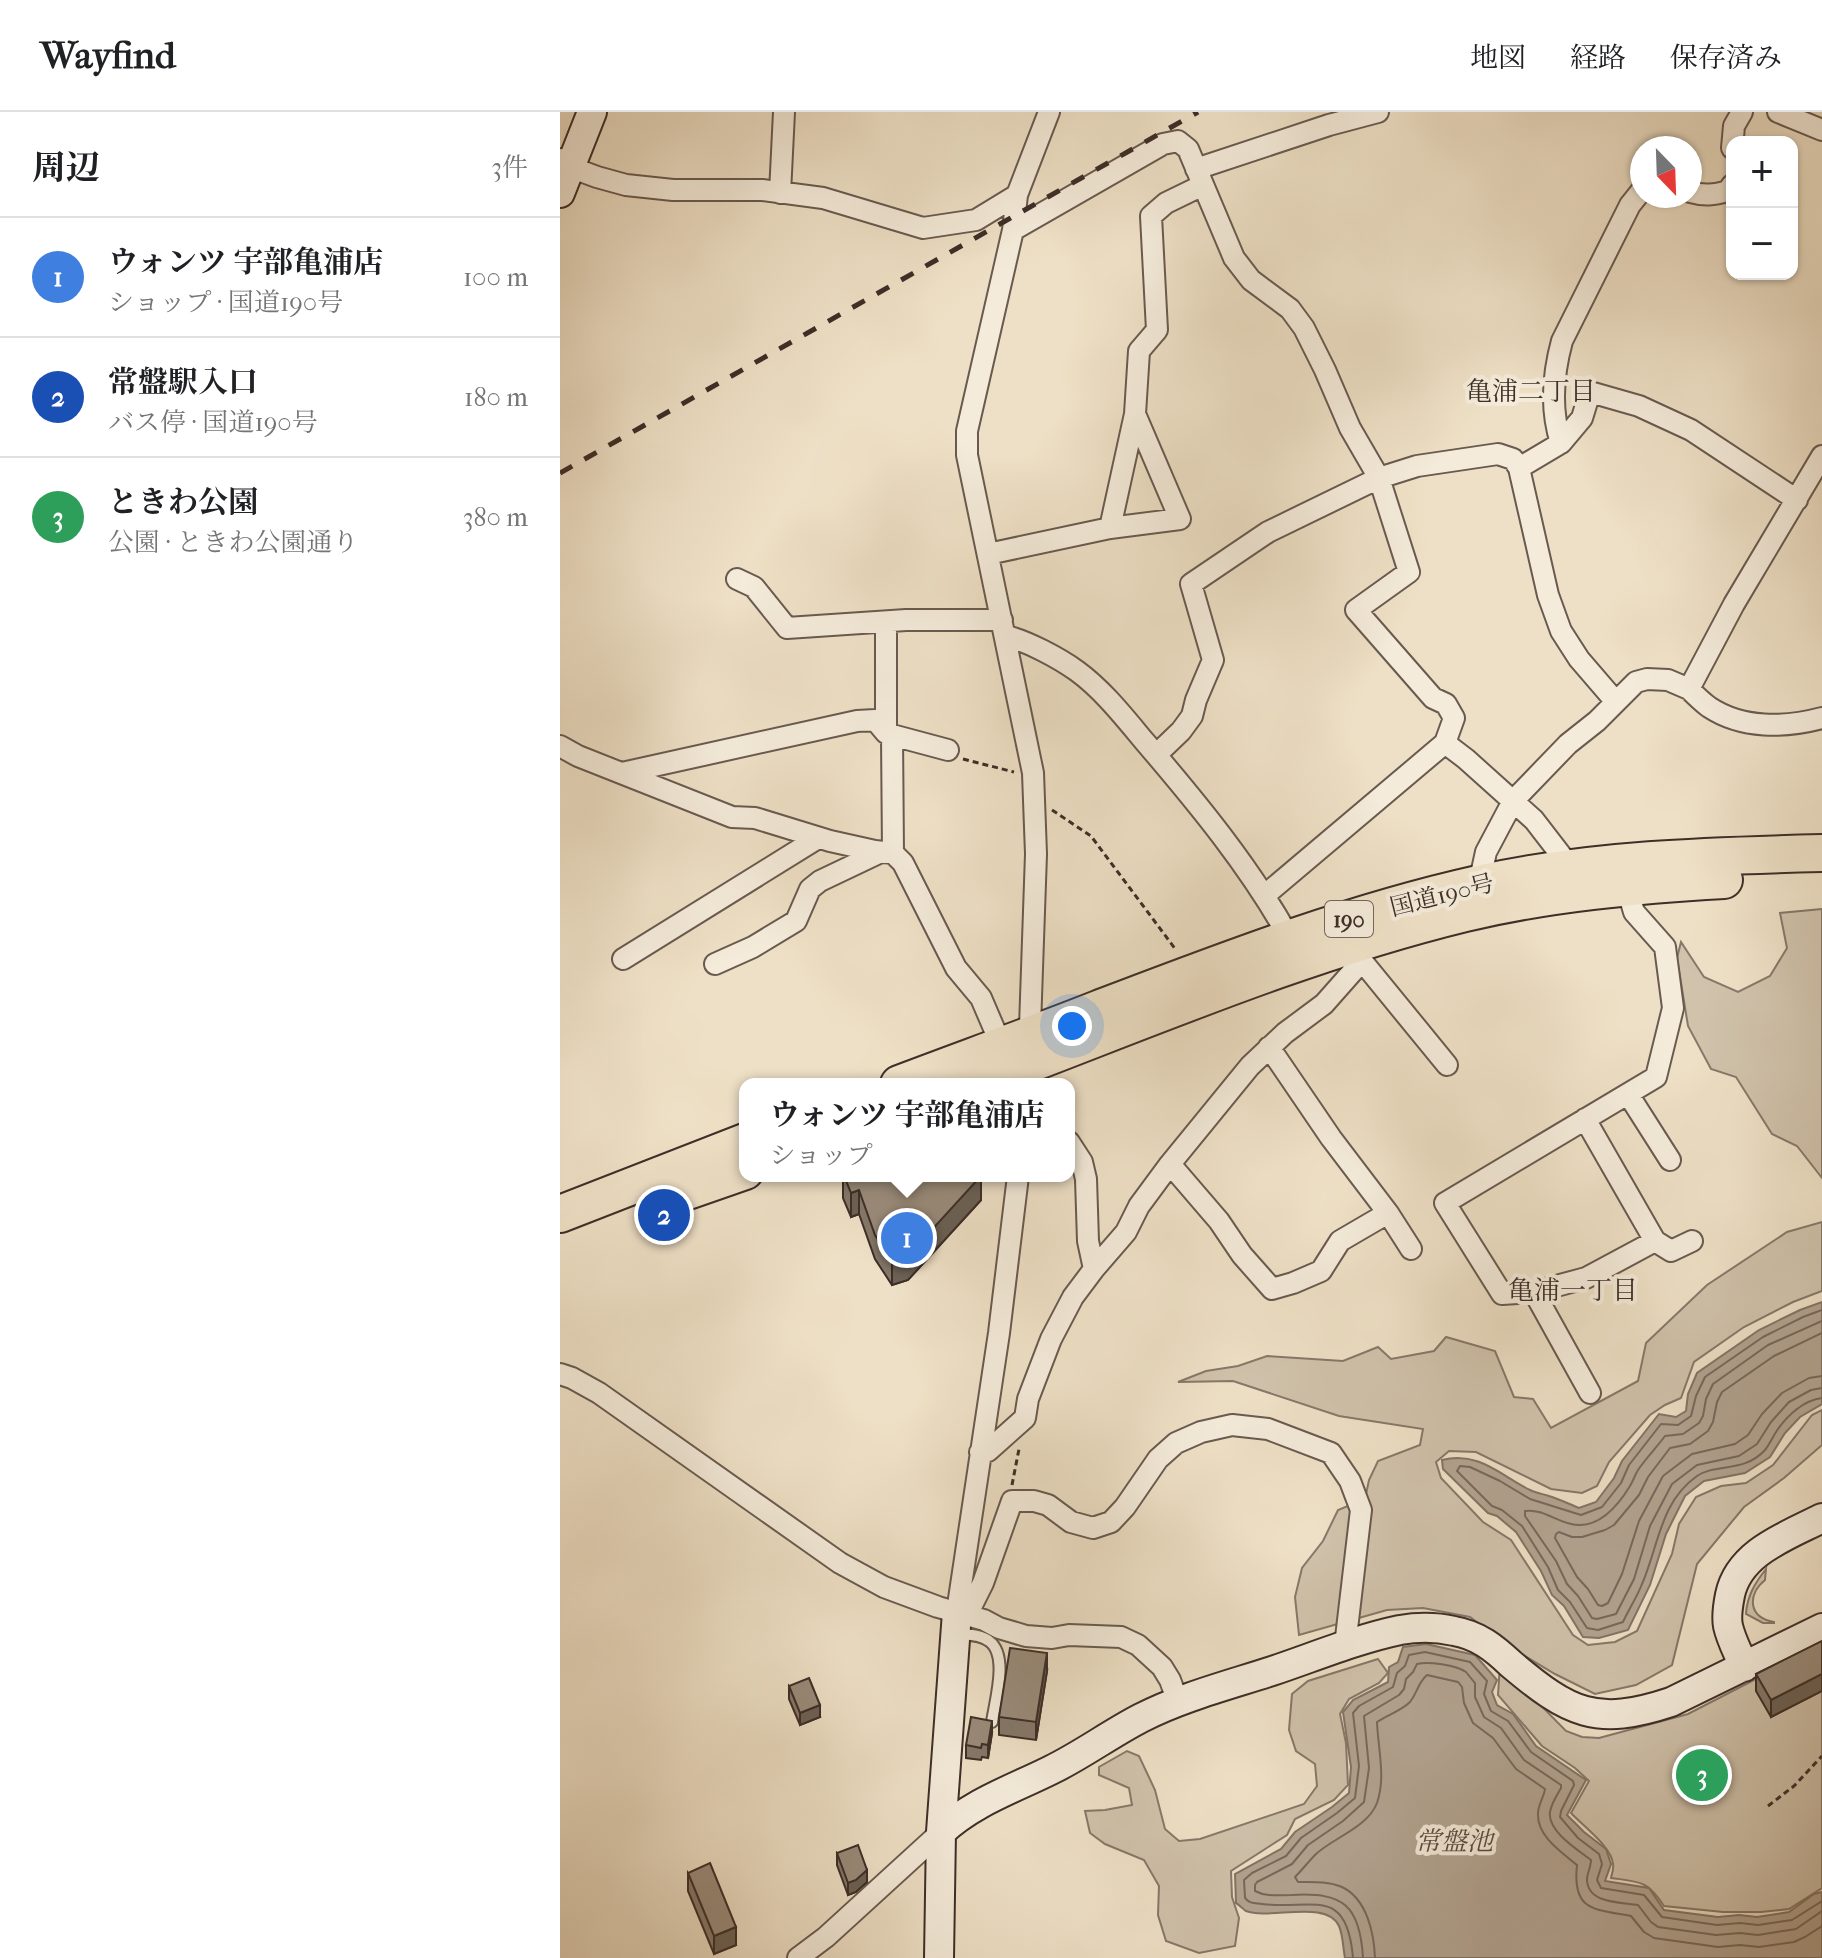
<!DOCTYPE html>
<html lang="ja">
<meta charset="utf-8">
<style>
body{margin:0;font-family:"IM FELL French Canon","Noto Serif JP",serif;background:#f2f2f2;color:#202124}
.controls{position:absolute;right:24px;top:24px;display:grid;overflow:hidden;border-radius:16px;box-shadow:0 2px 6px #0004}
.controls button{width:72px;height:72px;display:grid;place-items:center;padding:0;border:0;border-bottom:2px solid #e0e0e0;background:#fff;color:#202124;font:40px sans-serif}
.compass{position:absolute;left:1070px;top:24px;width:72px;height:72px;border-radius:50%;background:#fff;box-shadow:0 2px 6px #0004;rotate:157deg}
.you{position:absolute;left:512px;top:914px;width:28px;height:28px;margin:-20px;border:6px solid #fff;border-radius:50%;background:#1a73e8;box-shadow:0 0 0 12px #1a73e833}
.badge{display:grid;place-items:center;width:52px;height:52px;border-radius:50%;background:#8f2418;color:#fff;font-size:26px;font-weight:700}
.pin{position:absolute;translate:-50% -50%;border:4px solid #fff;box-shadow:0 2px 8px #0006}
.popup{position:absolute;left:179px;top:966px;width:336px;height:104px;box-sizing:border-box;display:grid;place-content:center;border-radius:16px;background:#fff;filter:drop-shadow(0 2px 6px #0005);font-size:26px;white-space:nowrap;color:#757577}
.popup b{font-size:30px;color:#202124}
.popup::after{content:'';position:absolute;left:50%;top:100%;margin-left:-16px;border:16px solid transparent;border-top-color:#fff}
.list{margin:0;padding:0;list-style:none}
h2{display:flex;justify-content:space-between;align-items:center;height:104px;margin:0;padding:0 32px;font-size:34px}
h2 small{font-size:26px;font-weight:400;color:#757577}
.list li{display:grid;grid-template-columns:52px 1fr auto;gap:24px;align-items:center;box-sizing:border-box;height:120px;padding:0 32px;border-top:2px solid #e0e0e0}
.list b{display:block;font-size:30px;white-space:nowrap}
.list p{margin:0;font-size:26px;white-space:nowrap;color:#757577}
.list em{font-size:26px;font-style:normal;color:#757577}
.map{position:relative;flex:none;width:1262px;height:1846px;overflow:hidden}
header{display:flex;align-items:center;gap:48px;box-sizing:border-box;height:112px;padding:0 40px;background:#fff;border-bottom:2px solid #e0e0e0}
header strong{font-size:38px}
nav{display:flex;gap:44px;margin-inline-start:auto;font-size:28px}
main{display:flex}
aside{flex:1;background:#fff}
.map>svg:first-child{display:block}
</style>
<header>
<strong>Wayfind</strong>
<nav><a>地図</a><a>経路</a><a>保存済み</a></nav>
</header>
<main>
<aside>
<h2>周辺<small>3件</small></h2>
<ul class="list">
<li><span class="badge" style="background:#3f7fe0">1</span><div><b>ウォンツ 宇部亀浦店</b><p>ショップ · 国道190号</p></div><em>100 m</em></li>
<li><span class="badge" style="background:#1a4fb4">2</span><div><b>常盤駅入口</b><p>バス停 · 国道190号</p></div><em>180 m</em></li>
<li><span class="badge" style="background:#2e9e5b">3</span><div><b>ときわ公園</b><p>公園 · ときわ公園通り</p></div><em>380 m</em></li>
</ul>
</aside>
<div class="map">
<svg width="1262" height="1846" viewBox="0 0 1262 1846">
<rect width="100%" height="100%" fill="#eee0c6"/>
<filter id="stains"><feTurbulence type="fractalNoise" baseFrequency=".0025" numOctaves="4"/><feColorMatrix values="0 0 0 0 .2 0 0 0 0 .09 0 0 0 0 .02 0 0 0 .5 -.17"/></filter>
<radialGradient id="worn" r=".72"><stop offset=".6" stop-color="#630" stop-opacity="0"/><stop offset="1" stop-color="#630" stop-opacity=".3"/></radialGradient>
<!-- green -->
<path fill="#d0c2ab" stroke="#86786a" stroke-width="2" d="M1262 797V1066L1237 1034 1212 1022 1176 965 1151 957 1128 914 1117 846 1121 830 1144 865 1178 880 1210 864 1227 836 1220 801Z
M1262 1110V1179L1233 1190 1184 1215 1134 1250 1121 1286 1105 1293 1090 1303 1049 1350 1037 1374 1022 1381 991 1377 916 1340 889 1339 876 1350 881 1366 923 1410 951 1428 1013 1523 1028 1533 1055 1530 1077 1519 1112 1442 1119 1412 1136 1385 1161 1374 1186 1371 1213 1353 1252 1303 1262 1298V1333L1224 1366 1184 1395 1137 1452 1112 1553 1076 1573 1035 1582 995 1562 948 1534 910 1505 863 1496 827 1498 739 1523 735 1485 742 1456 763 1429 778 1398 805 1387 809 1368 818 1349 860 1333 863 1317 779 1304 673 1269 618 1270 646 1259 678 1254 707 1244 783 1249 818 1235 831 1247 874 1239 886 1225 935 1239 954 1285 973 1287 991 1316 1078 1269 1086 1231 1147 1173 1227 1120Z
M1206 1457 1205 1468C1188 1482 1187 1505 1214 1510V1511H1203L1186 1502C1187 1484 1195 1471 1206 1457Z
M1262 1533V1776L1229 1797 1201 1800H1163L1104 1794C1087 1768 1080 1770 1051 1766 1052 1761 1054 1757 1053 1752 1052 1735 1023 1714 1011 1701L1029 1669 1015 1656 982 1634 938 1583 940 1552 1006 1619 1022 1625 1039 1626 1128 1602Z
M818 1547 828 1561 819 1571 789 1587 780 1602 786 1631 788 1673 774 1688 735 1707 727 1723 671 1759 672 1785 679 1806 675 1834 639 1841 606 1829 598 1803 599 1774 584 1748 545 1732 530 1721 525 1699 545 1698 572 1693 569 1676 539 1663V1655L567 1639 579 1644 595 1678 605 1717 619 1729 640 1727 744 1692 757 1674 755 1652 736 1639 729 1618 732 1582 748 1569Z"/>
<!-- water -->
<path fill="#b2a390" stroke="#837466" stroke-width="2" d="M1262 1190V1292L1240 1305 1225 1321 1210 1345 1185 1361 1144 1369 1125 1384 1106 1422 1090 1473 1068 1518 1039 1526 1023 1525 1004 1494 992 1483 981 1459 956 1420 937 1404 928 1401 883 1357 882 1348C919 1339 940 1363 970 1378 976 1381 983 1382 989 1384 999 1387 1009 1392 1019 1396L1036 1390 1054 1366 1062 1349 1099 1302 1116 1305 1126 1299 1128 1282 1137 1261 1199 1218 1240 1198Z
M866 1532 915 1543 937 1568 932 1580 937 1593 953 1602 976 1634 1026 1668 1007 1703 1024 1720 1046 1737 1051 1752 1045 1769 1089 1776 1104 1798 1158 1805 1179 1803 1197 1805 1229 1800 1254 1782 1262 1780V1846H785C783 1836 783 1823 779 1814 767 1787 710 1808 686 1799 684 1798 678 1792 676 1791L675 1762 721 1737 735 1720 772 1695 789 1681 791 1655 783 1600 793 1588 828 1570 829 1555 838 1550 843 1535Z"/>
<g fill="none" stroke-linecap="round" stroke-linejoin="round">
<!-- shore -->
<path stroke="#78685c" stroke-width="2" d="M1262 1198 1243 1205 1203 1225 1145 1265 1136 1284 1131 1304 1118 1313 1101 1312 1069 1353 1061 1371 1042 1395 1021 1403 970 1387 940 1369 910 1355 900 1354 897 1359 932 1394 942 1398 962 1414 988 1455 998 1478 1010 1490 1027 1516 1038 1518 1063 1510C1069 1497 1077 1485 1082 1472 1099 1433 1100 1390 1137 1364 1156 1351 1184 1361 1205 1338 1210 1332 1213 1324 1218 1317 1228 1303 1244 1288 1262 1286
M1262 1209 1208 1233 1153 1272 1146 1287 1143 1304 1139 1311 1123 1322 1105 1324C1097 1335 1086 1346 1078 1358 1075 1363 1073 1369 1070 1374 1059 1392 1041 1414 1018 1413 1000 1413 984 1396 965 1399V1404L996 1449 1007 1472 1018 1484 1032 1506 1037 1507 1056 1502 1074 1467 1090 1414 1112 1372 1137 1353 1179 1344 1197 1332 1211 1310 1229 1290 1251 1278 1262 1276
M1262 1221 1214 1244 1162 1280 1157 1290 1153 1310 1148 1319 1130 1332 1110 1336 1088 1365 1079 1383 1054 1413 1045 1418 1022 1425H1012L999 1420 996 1422 995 1426 1017 1465 1028 1477 1038 1493 1042 1494 1048 1491 1062 1462 1079 1409 1103 1364 1132 1342 1175 1332 1188 1323 1202 1302 1222 1281 1249 1266 1262 1264
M793 1846C787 1773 753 1798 702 1792 694 1791 690 1792 685 1786L684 1768 692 1761 726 1744 741 1726 777 1701 795 1686 799 1654 793 1601 799 1594 833 1575 837 1561 845 1554 849 1543 865 1540 910 1550 927 1569 924 1582 931 1599 948 1609 971 1640 1013 1669 1014 1673 1001 1699 1000 1705 1018 1726 1039 1742 1042 1752 1037 1768 1041 1776 1084 1783 1102 1805 1157 1813 1180 1811 1198 1813 1232 1808 1262 1789
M803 1846C800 1793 783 1780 732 1783 719 1783 706 1785 695 1779V1773L697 1770 732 1752 748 1733 783 1709 804 1690 809 1656 804 1604 839 1583 844 1577 846 1567 853 1560 857 1552C868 1549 896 1553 906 1560 906 1560 914 1570 915 1571V1585L924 1605 941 1616 964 1648 1001 1673V1676C997 1683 991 1692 990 1700 987 1719 1018 1738 1031 1748 1031 1755 1027 1761 1027 1768 1028 1792 1061 1790 1078 1793L1091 1810 1098 1815 1156 1823 1180 1821 1198 1823 1236 1817 1262 1799
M815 1846C814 1821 807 1787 782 1775 768 1769 752 1770 738 1770L735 1765C742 1758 749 1749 756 1742 773 1726 808 1715 817 1691 826 1665 818 1637 817 1610 827 1603 841 1599 850 1590 858 1580 857 1572 867 1563L898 1570 902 1575 904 1591 913 1611 933 1626 956 1657 985 1677C984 1685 978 1692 978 1702 977 1724 1001 1740 1017 1753 1012 1799 1033 1797 1071 1804L1084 1820 1094 1826 1158 1835 1180 1833 1199 1835 1234 1830 1245 1825 1262 1814"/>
<!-- lane casing -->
<g stroke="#695a50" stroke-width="14">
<path id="lane" d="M398 1522C408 1523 420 1522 429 1529 449 1543 435 1589 432 1610"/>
</g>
<!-- street casing -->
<g stroke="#695a50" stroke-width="24">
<path id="street" d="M1218 0 1262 18
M1172 36 1174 14 1182 0
M0 47 10 55 37 65 66 73 113 78H202L263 86 363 116 416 108 457 83
M636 57 769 13 818 0
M1130 80C1144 84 1154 83 1168 79L1172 73
M220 81 224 0
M453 118 603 32 618 29 628 37 674 146 691 168 730 197 744 216 765 258 790 316 819 366 857 354 938 342 953 347 959 356 988 483 1001 519 1019 547 1056 590
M1001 331 1022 306 1030 280 1079 294 1131 318 1237 388
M959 356 1001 331C990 297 993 262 1002 229L1070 93 1082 78
M550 416 575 302
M428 442 550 416 620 407 575 302 579 239 597 218 591 104 606 91 643 73
M177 467 194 475 227 516 346 508H442
M326 510V621
M446 524C467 529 499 546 517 559 543 578 564 605 585 630 638 692 690 755 730 827
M1129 577C1135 583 1142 590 1149 595 1182 617 1225 616 1262 606
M332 623 388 638
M885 631 906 647 974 708 1011 756
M0 634 18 644 172 705 195 706 270 729 315 739 333 741 343 751 396 856 421 886 445 942
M596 643 621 619 632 604 636 588 653 548 631 472 708 420 819 366 849 460 796 498 873 586 886 592 894 606 885 631 705 783
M62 661 297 609 315 608 326 621 332 623 333 741
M919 772 926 740 953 689 1008 632 1037 609 1076 570 1087 567 1108 568 1129 577 1174 492 1262 344
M63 847 258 726
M802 849 887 953
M155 852 193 835 236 809 250 777 260 769 321 740
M709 935 771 1026 828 1101 851 1137
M468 972 476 742 473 661 407 343V319L453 118 457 83 489 0
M1068 982 1110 1048
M1025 1007 1095 1129 1026 1166 974 1180 942 1182 885 1091 1096 965 1113 896 1105 835 1074 800 1067 776
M509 1030 522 1050 526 1067 528 1129 534 1157
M610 1052 659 1109 682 1143 712 1177 733 1171 761 1159 780 1129 828 1101
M1095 1129 1111 1139 1132 1129
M974 1180 1030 1281
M0 1262 12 1266 39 1281 280 1451 324 1475 378 1495 424 1508 439 1516 466 1524 492 1526 509 1523 561 1525 578 1533 602 1555 610 1568 618 1590
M420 1340 428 1339 465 1306 468 1287 491 1227 513 1185 534 1157 566 1120 579 1094 610 1052 690 954 725 921 764 892 802 849 795 831
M397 1500 439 1221 458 1064
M407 1503 423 1471 452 1389H474L488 1393 511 1410 533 1416 551 1410 565 1395 598 1347 616 1331 641 1320 672 1313 708 1317 771 1341 790 1369 801 1398 785 1534
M238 1846 266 1825 381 1720"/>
</g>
<!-- secondary casing -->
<g stroke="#3d2e28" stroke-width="32">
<path id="secondary" d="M0 81 32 0
M1184 1555C1179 1542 1171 1528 1168 1514 1166 1504 1168 1493 1170 1483 1179 1440 1227 1424 1262 1406
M381 1720C413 1690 453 1677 491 1658 522 1643 550 1622 581 1606 622 1585 669 1573 712 1559 754 1545 797 1527 840 1518 858 1515 876 1515 894 1519 918 1523 934 1536 951 1552 1009 1601 1036 1615 1111 1590L1262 1516
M379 1846 381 1720 397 1500"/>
</g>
<!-- highway casing -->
<g stroke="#3d2e28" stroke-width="40">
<path id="highway" d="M339 972C405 947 472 923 538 897 662 850 788 801 918 772 1031 747 1147 744 1262 741
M417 972C578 912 737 842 905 801 989 781 1078 773 1164 768
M96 1090 185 1059
M0 1102 185 1030"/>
</g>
<!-- path -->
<path stroke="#3d2e28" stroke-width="3" stroke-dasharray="6 4" stroke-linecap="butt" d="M403 647 454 660
M492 698 531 724 616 838
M452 1373 459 1337
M1208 1694 1234 1674 1262 1644"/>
<!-- lane -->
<use href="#lane" stroke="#f4ebda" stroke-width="10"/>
<!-- street -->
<use href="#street" stroke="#f4ebda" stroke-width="20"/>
<!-- secondary -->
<use href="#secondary" stroke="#f4ebda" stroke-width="28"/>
<!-- highway -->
<use href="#highway" stroke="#eee0c6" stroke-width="36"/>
<!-- rail -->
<path stroke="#3d2e28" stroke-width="5" stroke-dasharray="14 14" stroke-linecap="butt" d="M0 361 638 0"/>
</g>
<!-- wall -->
<path fill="#847869" stroke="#3d2e28" stroke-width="2" d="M283 1064H421V1088L348 1168 332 1173 315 1147 299 1102 291 1105 283 1086Z
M1262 1529V1579L1211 1605 1196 1579V1562Z
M487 1559 476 1628 439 1623V1605Z
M229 1574 260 1605 240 1613 229 1587Z
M432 1621 428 1646 422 1645 421 1648 406 1646V1633Z
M277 1741 307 1770 296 1780 288 1783 277 1753Z
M128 1761 176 1833 154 1842 128 1779Z"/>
<!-- shaded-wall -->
<path fill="#6b6155" stroke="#3d2e28" stroke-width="2" d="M421 1064V1088L348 1168 332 1173V1149Z
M299 1078V1102L291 1105V1081Z
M487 1541V1559L476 1628V1610Z
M1262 1562V1579L1211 1605V1588Z
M260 1593V1605L240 1613V1601Z
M432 1609V1621L428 1646V1633Z
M307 1758V1770L296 1780 288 1783V1771Z
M176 1815V1833L154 1842V1824Z"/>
<!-- building -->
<path fill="#998b7a" stroke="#3d2e28" stroke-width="2" d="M284 1064H421L348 1144 332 1149 315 1123 299 1078 291 1081Z
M1262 1529V1562L1211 1588 1196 1562Z
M450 1536 487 1541 476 1610 439 1605Z
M249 1566 260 1593 240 1601 229 1574Z
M411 1605 432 1609 428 1633 422 1632 421 1636 406 1633Z
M298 1733 307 1758 296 1768 288 1771 277 1741Z
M150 1751 176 1815 154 1824 128 1761Z"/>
<g text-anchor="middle" stroke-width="8" stroke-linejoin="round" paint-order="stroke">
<!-- shield labels -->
<rect fill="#f4ebda" stroke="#74675d" stroke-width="2" x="765" y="789" width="48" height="36" rx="6"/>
<g font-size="22" font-weight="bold" fill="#3d2e28">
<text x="789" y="815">190</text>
</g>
<!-- street labels -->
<g font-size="24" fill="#3d2e28" stroke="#f4ebda">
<text transform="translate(882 783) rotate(-14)" y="8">国道190号</text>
</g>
<!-- neighbourhood labels -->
<g font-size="26" fill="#3d2e28" stroke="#f4ebda">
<text x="971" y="288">亀浦二丁目</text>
<text x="1013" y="1187">亀浦一丁目</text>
</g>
<!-- water labels -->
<g font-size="26" font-style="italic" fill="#5a4b42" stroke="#f4ebda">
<text x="894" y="1738">常盤池</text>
</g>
</g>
<rect width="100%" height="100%" filter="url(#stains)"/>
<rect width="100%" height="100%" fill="url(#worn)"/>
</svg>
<div class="controls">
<button>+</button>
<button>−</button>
</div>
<svg class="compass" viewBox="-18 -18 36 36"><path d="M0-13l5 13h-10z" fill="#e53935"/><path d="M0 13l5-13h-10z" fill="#757577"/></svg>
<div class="you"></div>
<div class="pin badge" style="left:347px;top:1126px;background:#3f7fe0">1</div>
<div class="popup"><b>ウォンツ 宇部亀浦店</b>ショップ</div>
<div class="pin badge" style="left:104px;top:1103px;background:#1a4fb4">2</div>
<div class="pin badge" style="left:1142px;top:1663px;background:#2e9e5b">3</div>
</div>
</main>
